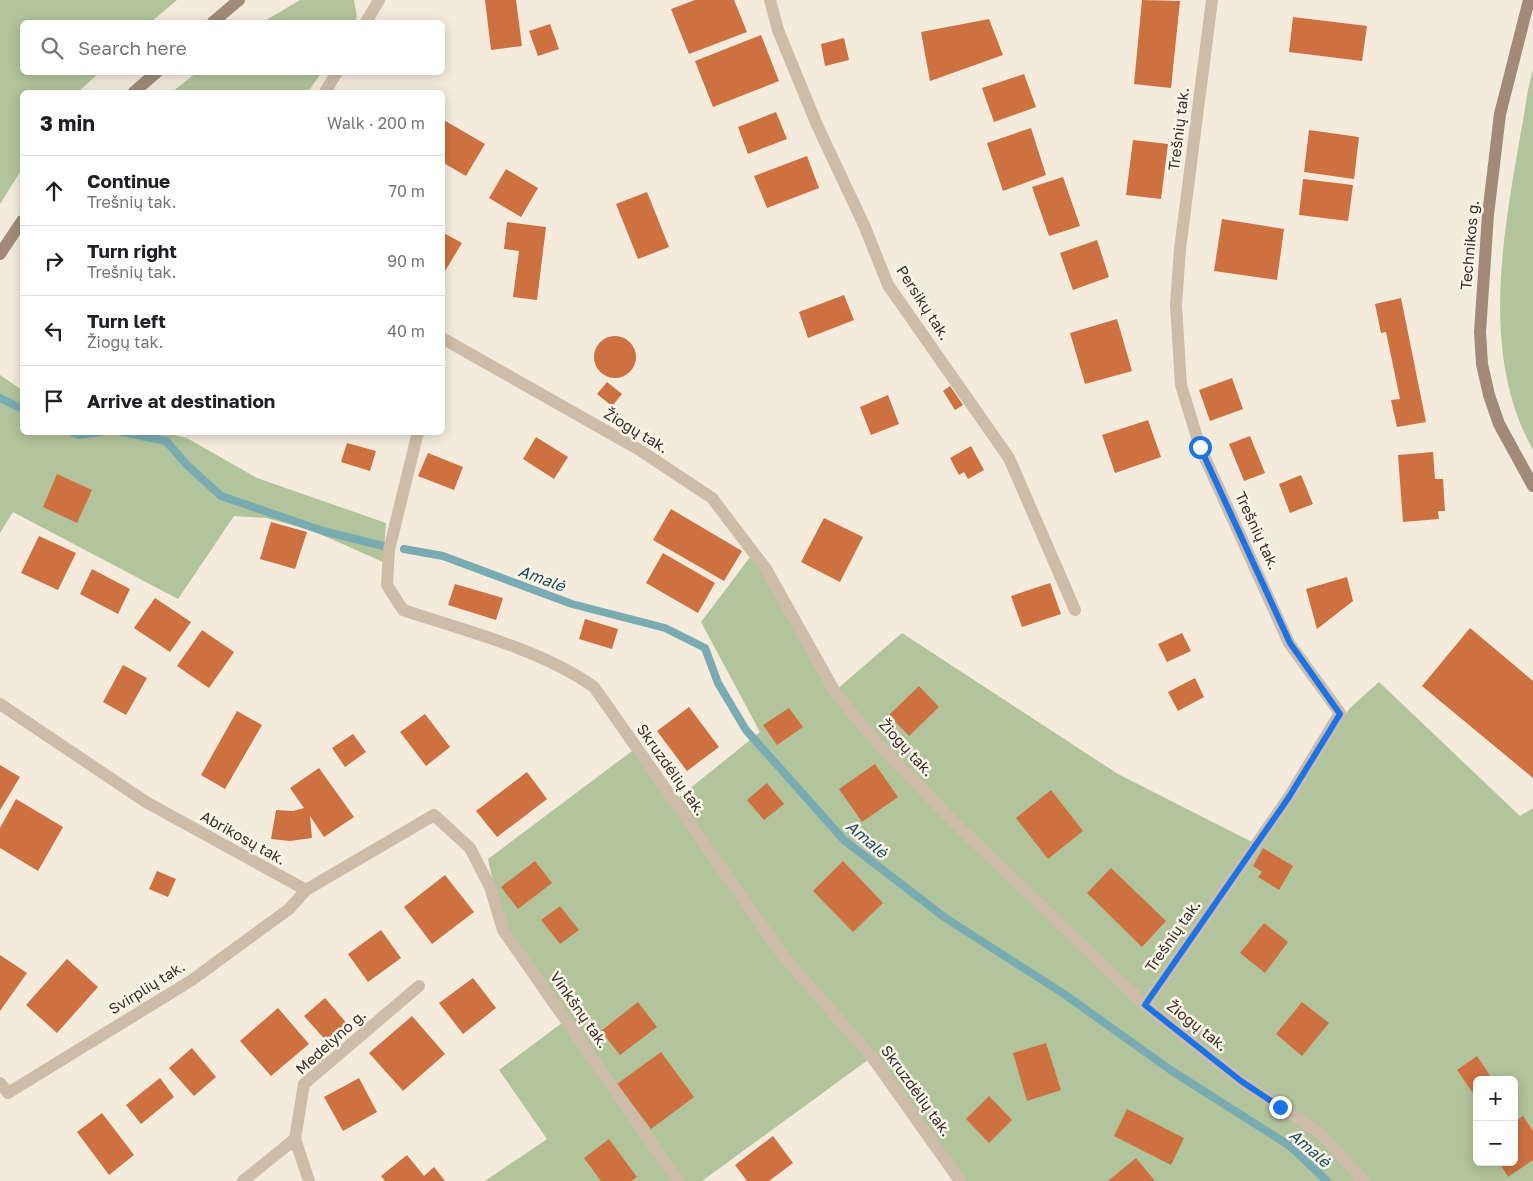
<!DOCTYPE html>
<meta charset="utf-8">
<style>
body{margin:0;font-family:"Golos Text",sans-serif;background:#f6f6f6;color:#202124}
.controls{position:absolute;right:15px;bottom:15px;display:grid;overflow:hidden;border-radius:8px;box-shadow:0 2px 12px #0003}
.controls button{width:45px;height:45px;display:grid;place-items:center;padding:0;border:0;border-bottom:1px solid #e0e0e0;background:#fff;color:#202124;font:25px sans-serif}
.stop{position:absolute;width:15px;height:15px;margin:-11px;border:4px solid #1a73e8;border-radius:50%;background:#fff}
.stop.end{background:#1a73e8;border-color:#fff;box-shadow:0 1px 5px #0008}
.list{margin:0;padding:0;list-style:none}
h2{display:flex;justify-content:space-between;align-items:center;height:65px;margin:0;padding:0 20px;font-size:21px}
h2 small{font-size:16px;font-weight:400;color:#757577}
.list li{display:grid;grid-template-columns:32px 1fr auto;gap:15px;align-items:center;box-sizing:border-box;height:70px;padding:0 20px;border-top:1px solid #e0e0e0}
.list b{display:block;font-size:19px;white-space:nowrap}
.list p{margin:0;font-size:16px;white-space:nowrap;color:#757577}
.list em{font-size:16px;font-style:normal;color:#757577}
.icon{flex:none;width:28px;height:28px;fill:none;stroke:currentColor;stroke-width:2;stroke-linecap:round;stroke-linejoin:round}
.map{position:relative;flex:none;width:1533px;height:1181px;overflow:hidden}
.search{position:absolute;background:#fff;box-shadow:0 2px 12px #0003;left:20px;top:20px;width:425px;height:55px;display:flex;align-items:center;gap:12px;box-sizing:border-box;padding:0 18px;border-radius:8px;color:#757577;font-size:19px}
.panel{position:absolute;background:#fff;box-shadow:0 2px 12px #0003;left:20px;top:90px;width:425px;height:345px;border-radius:8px}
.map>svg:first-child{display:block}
</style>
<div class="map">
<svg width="1533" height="1181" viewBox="0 0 1533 1181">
<rect width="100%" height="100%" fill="#f4ebdc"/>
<!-- green -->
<path fill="#b2c49b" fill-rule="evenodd" d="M0 0H177L151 22H22V72L99 73 78 92H22V169L0 204Z
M300 0H354L357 17 354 22H263Z
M1533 69V450C1473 342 1510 205 1528 90Z
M196 73V72L321 73 308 92H172Z
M0 375 22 390V432H162L187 438 257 478 386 523 383 562 311 530 266 518 234 516 178 599 13 512 0 533Z
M754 552 835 691 902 633 1118 774 1256 844 1350 708 1379 682 1520 816 1533 808V1181H960L872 1057 702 1181H485L547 1139 499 1070 566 1020 503 930 488 859 636 748 673 802 760 732 701 622ZM1477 1080H1514V1162H1477Z"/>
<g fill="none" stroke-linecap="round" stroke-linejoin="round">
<!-- stream -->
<path stroke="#79abb3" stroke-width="8" d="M0 398 22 409
M72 432 78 435 101 432
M122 432 166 441 187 465 221 496 323 531 387 547
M404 549 443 556 572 604 665 628 705 648 718 683 746 730 844 840 944 917 1064 994 1172 1071 1290 1146 1327 1181"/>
</g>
<!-- building -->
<path fill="#ce7140" d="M485 0H516L522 46 491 50Z
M695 0H734L747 32 689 54 671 9Z
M1142 0 1180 1 1171 88 1134 84Z
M1293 17 1367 26 1362 61 1289 52Z
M989 19 1003 55 930 81 921 32Z
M550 24 559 49 538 56 529 31Z
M761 35 779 81 713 107 695 61Z
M844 38 849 60 825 66 821 44Z
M1024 74 1036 107 994 122 982 88Z
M776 112 787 139 748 154 738 127Z
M442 119 485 144 466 176 442 162Z
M1031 128 1046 175 1003 191 987 143Z
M1309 130 1359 137 1354 179 1304 172Z
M1133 140 1168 144 1161 199 1126 195Z
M807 156 819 188 767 208 754 176Z
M506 169 538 188 521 217 489 198Z
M1063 177 1080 226 1049 236 1032 187Z
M1303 179 1353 185 1348 221 1299 215Z
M647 192 669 247 638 259 616 204Z
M1222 219 1284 229 1277 280 1214 271Z
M507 222 546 227 537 300 513 297 519 251 504 249Z
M442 232 462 243 442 276Z
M1097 240 1109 277 1073 290 1060 253Z
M844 295 854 320 808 338 799 312Z
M1401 298 1426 422 1397 427 1391 400 1400 399 1386 332 1381 333 1375 304Z
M1117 319 1132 371 1085 384 1070 333Z
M594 357a21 21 0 1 1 42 0a21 21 0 1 1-42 0Z
M1232 378 1243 409 1210 421 1199 390Z
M607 382 622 394 612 406 597 394Z
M950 386 963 405 955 410 943 391Z
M888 395 899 424 871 435 860 407Z
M1148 420 1161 457 1115 473 1102 435Z
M1250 436 1265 473 1244 481 1229 444Z
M536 437 568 457 554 479 523 459Z
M347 443 376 451 370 471 341 462Z
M971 446 984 470 968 479 964 472 959 475 950 458Z
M1433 452 1435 479H1443L1445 511H1438L1439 519 1403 522 1398 455Z
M428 453 463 467 454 490 418 476Z
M57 474 92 490 77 523 43 507Z
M1301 475 1313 504 1290 513 1279 484Z
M671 509 742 551 724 581 653 540Z
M824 518 863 537 840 582 801 562Z
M271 522 307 532 295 569 260 559Z
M39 536 76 553 58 590 21 573Z
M663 553 715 583 698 613 646 583Z
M92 569 130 589 118 614 80 594Z
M1347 577 1353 601 1317 629 1306 589Z
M1050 583 1061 614 1022 627 1011 596Z
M455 584 503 598 496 620 448 605Z
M155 598 191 622 170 652 134 628Z
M585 619 618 629 612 649 579 639Z
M1470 628 1533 681V778L1422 686Z
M202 630 234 652 209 688 177 666Z
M1182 633 1191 651 1167 662 1158 644Z
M123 665 147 678 126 715 103 702Z
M1195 678 1204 697 1178 711 1168 692Z
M919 686 939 707 909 736 889 715Z
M689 707 719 747 687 771 657 731Z
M789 708 803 727 777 745 763 725Z
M237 711 262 725 225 789 201 775Z
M425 714 450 747 426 766 400 732Z
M353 734 366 752 345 767 332 748Z
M875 764 898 797 862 822 839 789Z
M0 765 20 777 0 810Z
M319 768 354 817 324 837 310 816 312 838 290 841 271 839 276 810 293 811 304 808 290 788Z
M527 772 547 799 497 837 476 811Z
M767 783 784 804 764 820 747 800Z
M1051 790 1083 831 1048 859 1016 818Z
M16 799 63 827 38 871 0 848V828Z
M1263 848 1293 866 1279 890 1258 877 1262 872 1253 866Z
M535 861 552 883 518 909 501 887Z
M843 861 883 903 853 932 813 891Z
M1111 868 1166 921 1142 947 1087 893Z
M157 871 176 879 168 897 149 889Z
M445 875 474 912 432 944 404 907Z
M560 906 579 930 560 944 541 920Z
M1264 923 1288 942 1265 973 1240 953Z
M381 930 401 958 368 982 348 954Z
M0 955 27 973 0 1011Z
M67 959 98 987 57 1033 26 1005Z
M473 978 496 1008 463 1034 439 1003Z
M325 998 349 1026 329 1044 304 1016Z
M638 1002 657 1027 620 1055 601 1031Z
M1302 1002 1329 1023 1302 1056 1276 1034Z
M278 1008 309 1044 271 1076 240 1041Z
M412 1016 445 1054 403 1091 369 1053Z
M1046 1043 1061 1090 1027 1101 1013 1053Z
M192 1048 216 1077 194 1096 169 1068Z
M661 1052 694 1097 651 1129 617 1084Z
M1477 1056 1493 1080H1477V1099L1457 1070Z
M160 1078 174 1097 141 1124 126 1105Z
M359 1078 377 1112 343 1131 324 1097Z
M989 1096 1012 1120 989 1143 966 1119Z
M1127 1109 1184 1138 1171 1165 1114 1136Z
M102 1113 134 1155 109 1175 77 1132Z
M1523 1116 1533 1131V1160L1508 1177 1499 1162H1514V1122Z
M773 1136 793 1163 769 1181H747L735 1165Z
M609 1139 637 1177 631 1181H601L584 1158Z
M407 1155 424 1176 434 1167 445 1181H385L381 1176Z
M1136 1158 1155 1181H1108Z"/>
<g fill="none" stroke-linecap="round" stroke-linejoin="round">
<!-- street -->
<path stroke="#cdbca7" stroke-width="12" d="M770 0 778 30 817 125 864 225 888 285 1009 458 1075 610
M366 22 379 0
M325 92 337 72
M442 338 638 449 712 498 766 569 835 692 878 744 959 827 1145 1005 1241 1081 1320 1133 1364 1181
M418 432 389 550 387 585 403 610C466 631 540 649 594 687L784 957 872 1057 960 1181
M0 704 146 802 306 890 434 815 470 848 490 887 503 930 678 1181
M1145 1005 1289 797 1340 713 1289 643 1200 447 1181 385 1176 305 1180 249 1212 0
M0 1083 8 1093 192 980 289 909 306 890
M243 1181 295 1139
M309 1181 295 1139 304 1084 419 986"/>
<!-- secondary -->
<path stroke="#a18b78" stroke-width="12" d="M1529 0 1500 114 1488 215 1480 332 1482 364 1489 395 1499 424 1533 486
M213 22 239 0
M134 92 157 72
M0 254 22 221"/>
</g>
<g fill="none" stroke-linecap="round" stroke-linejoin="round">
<!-- route -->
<path stroke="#1a73e8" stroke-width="6" d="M1200 447 1290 643 1340 714 1289 797 1145 1005 1241 1081 1280 1107"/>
</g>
<g text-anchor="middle" stroke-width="5" stroke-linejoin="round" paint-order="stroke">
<!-- street labels -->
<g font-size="15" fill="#392f28" stroke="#fbf4e9">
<text transform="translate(1179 129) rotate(-83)" y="5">Trešnių tak.</text>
<text transform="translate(1470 245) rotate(-85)" y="5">Technikos g.</text>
<text transform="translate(923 303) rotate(57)" y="5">Persikų tak.</text>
<text transform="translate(636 431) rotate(31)" y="5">Žiogų tak.</text>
<text transform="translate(1257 531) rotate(65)" y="5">Trešnių tak.</text>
<text transform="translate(906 748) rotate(47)" y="5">Žiogų tak.</text>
<text transform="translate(671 770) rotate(55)" y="5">Skruzdėlių tak.</text>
<text transform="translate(243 838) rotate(29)" y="5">Abrikosų tak.</text>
<text transform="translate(1173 936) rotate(-55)" y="5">Trešnių tak.</text>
<text transform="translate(147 988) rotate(-32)" y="5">Svirplių tak.</text>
<text transform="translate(579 1010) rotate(55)" y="5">Vinkšnų tak.</text>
<text transform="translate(1197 1026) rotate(38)" y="5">Žiogų tak.</text>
<text transform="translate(331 1042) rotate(-42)" y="5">Medelyno g.</text>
<text transform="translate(916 1091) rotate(54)" y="5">Skruzdėlių tak.</text>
</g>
<!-- water labels -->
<g font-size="16" font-style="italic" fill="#1a525d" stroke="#fbf4e9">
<text transform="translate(542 578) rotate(20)" y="6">Amalė</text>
<text transform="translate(867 839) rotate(40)" y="6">Amalė</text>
<text transform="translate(1310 1148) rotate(41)" y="6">Amalė</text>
</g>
</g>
</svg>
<div class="controls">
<button>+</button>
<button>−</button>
</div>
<div class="stop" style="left:1200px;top:447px"></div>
<div class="stop end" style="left:1280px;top:1107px"></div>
<div class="search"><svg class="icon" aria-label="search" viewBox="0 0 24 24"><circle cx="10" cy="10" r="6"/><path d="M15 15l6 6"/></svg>Search here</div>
<section class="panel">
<h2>3 min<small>Walk · 200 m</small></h2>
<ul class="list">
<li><svg class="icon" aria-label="ahead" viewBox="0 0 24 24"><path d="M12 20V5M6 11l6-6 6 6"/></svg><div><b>Continue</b><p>Trešnių tak.</p></div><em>70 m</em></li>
<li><svg class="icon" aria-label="right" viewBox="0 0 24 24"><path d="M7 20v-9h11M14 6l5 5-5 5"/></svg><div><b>Turn right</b><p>Trešnių tak.</p></div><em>90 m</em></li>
<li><svg class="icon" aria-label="left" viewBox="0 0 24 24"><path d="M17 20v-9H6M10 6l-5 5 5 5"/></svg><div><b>Turn left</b><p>Žiogų tak.</p></div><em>40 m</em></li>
<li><svg class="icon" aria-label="arrive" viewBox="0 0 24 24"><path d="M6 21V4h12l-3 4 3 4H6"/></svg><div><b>Arrive at destination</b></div></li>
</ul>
</section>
</div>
